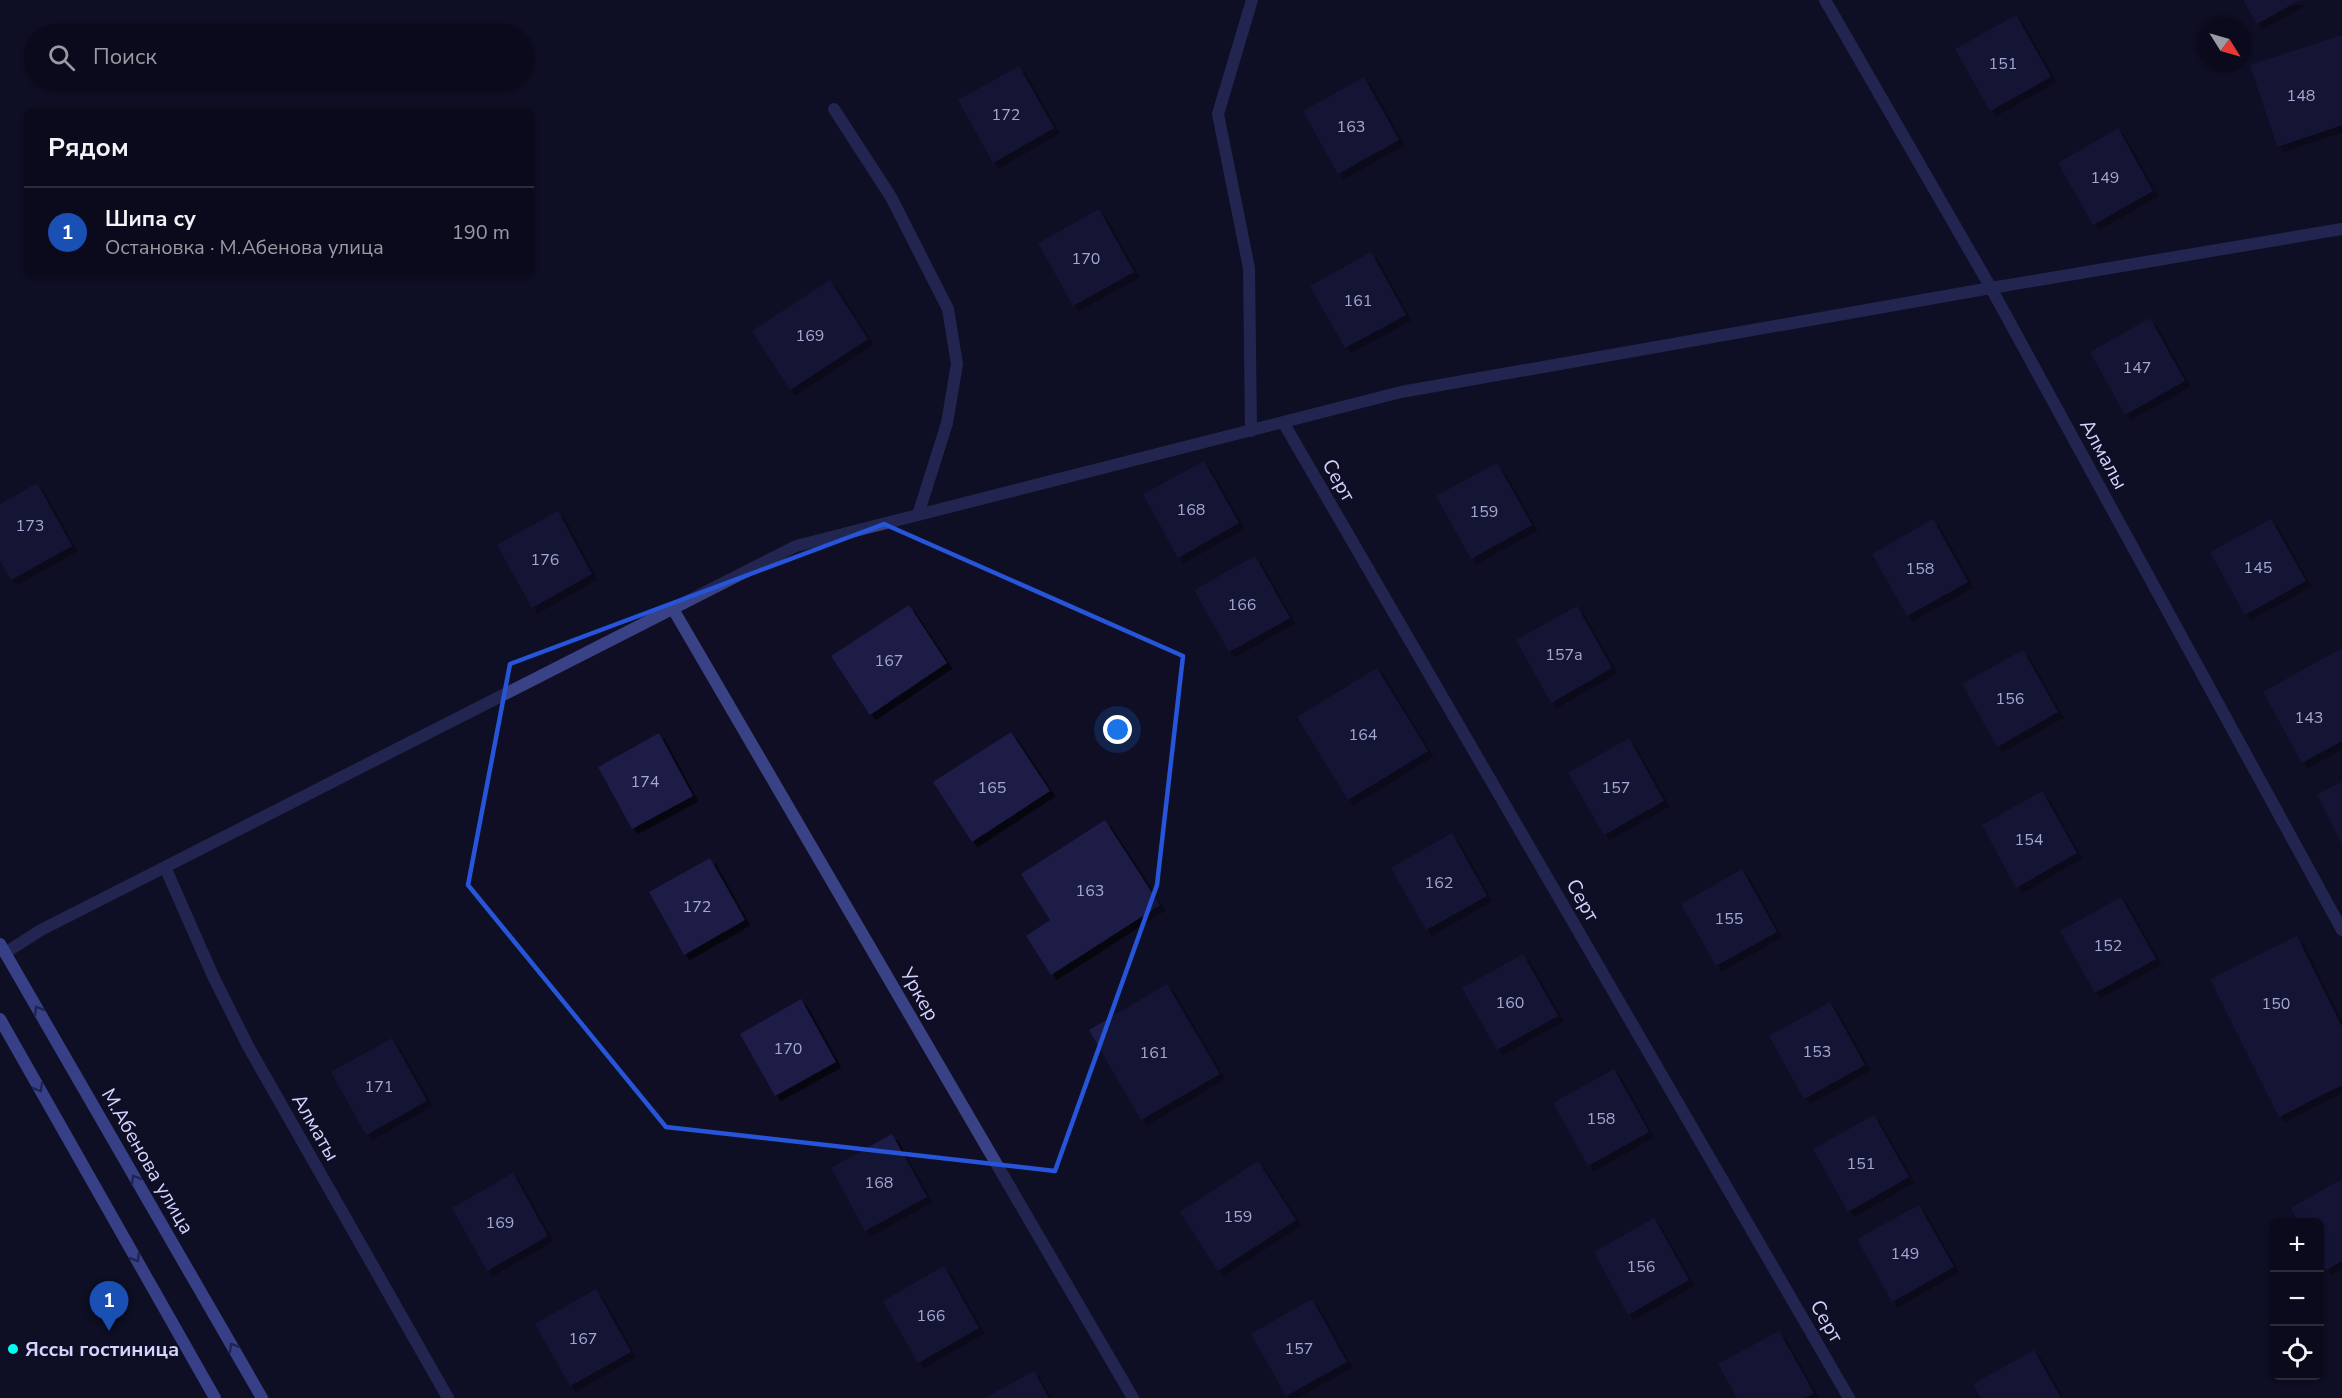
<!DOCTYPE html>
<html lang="ru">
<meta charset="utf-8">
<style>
body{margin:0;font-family:"Nunito Sans",sans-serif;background:#191829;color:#f1f3f6}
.controls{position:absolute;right:18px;bottom:18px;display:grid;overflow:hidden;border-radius:9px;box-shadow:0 2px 4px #0004}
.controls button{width:54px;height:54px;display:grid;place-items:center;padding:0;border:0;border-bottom:2px solid #2b2b3b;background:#0b0a1c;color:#f1f3f6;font:30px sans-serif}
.compass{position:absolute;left:2198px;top:18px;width:54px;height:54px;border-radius:50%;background:#0b0a1c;box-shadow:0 2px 4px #0004;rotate:127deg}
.you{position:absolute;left:1118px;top:730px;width:21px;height:21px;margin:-15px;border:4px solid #fff;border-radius:50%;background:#1a73e8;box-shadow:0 0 0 9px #1a73e833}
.badge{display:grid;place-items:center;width:39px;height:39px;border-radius:50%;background:#1a73e8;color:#fff;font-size:20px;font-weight:700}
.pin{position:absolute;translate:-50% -50px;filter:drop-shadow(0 2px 3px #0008)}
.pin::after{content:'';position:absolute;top:32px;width:21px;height:18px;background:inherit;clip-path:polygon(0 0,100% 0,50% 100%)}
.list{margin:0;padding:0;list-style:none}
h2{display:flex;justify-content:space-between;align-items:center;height:78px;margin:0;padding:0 24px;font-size:26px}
h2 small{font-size:20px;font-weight:400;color:#9a9aa3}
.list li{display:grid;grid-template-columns:39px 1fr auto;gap:18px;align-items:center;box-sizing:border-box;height:90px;padding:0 24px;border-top:2px solid #2b2b3b}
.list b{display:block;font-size:22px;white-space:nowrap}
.list p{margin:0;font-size:20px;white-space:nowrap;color:#9a9aa3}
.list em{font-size:20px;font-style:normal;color:#9a9aa3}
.icon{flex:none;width:33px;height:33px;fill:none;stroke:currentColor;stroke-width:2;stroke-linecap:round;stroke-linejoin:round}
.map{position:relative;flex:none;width:2342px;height:1398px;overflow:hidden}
.search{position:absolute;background:#0b0a1c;box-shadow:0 2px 4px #0004;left:24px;top:24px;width:510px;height:66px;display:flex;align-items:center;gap:15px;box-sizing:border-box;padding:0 21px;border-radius:33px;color:#9a9aa3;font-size:22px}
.panel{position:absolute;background:#0b0a1c;box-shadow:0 2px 4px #0004;left:24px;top:108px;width:510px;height:168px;border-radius:9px}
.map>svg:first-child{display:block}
</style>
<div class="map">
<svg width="2342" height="1398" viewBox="0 0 2342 1398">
<defs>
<filter id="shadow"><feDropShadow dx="5.5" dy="5.5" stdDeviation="0" flood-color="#0009"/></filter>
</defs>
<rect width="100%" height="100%" fill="#0f0e25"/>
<!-- building -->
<path fill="#1d1b46" filter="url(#shadow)" d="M2243 0H2300L2257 24Z
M2016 15 2051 77 1990 111 1955 49Z
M2342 35V125L2277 147 2250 65Z
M1019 66 1054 128 993 163 958 100Z
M1364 77 1399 140 1338 174 1303 111Z
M2118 128 2153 191 2093 225 2058 163Z
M1099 209 1134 272 1073 306 1038 243Z
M1371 252 1406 315 1345 348 1310 286Z
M830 280 868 339 790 390 752 331Z
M2150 318 2185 381 2125 415 2090 352Z
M1204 461 1239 523 1178 558 1143 494Z
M1497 463 1532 525 1471 559 1436 496Z
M37 483 72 546 11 580 0 561V504Z
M558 511 592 574 532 608 497 545Z
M1933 519 1968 582 1907 616 1872 554Z
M2271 519 2306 581 2245 615 2210 552Z
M1255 556 1290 618 1229 652 1194 590Z
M909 605 947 663 870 715 831 656Z
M1577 606 1612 668 1551 703 1516 640Z
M2342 648V741L2302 763 2263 692Z
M2023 650 2058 712 1997 747 1962 684Z
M1377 668 1428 751 1348 800 1297 717Z
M1011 732 1050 791 972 842 933 782Z
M659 733 693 796 632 829 598 767Z
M1629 738 1664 801 1604 835 1568 773Z
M2342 782V844L2317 794Z
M2042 791 2077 853 2016 888 1982 825Z
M1105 820 1160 905 1051 975 1026 936 1050 920 1021 874Z
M1452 833 1487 896 1426 930 1391 868Z
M710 858 745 920 684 955 649 892Z
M1742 869 1777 932 1716 966 1681 904Z
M2121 897 2156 959 2095 993 2060 931Z
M2297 936 2342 1027V1085L2279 1117 2210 979Z
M1523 954 1558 1016 1497 1050 1462 988Z
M1167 984 1220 1074 1141 1120 1089 1030Z
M801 999 836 1062 775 1096 740 1034Z
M1830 1002 1865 1065 1804 1099 1769 1036Z
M392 1038 427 1101 366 1135 331 1072Z
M1614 1069 1649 1132 1588 1166 1553 1103Z
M1874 1115 1909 1177 1848 1212 1813 1149Z
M892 1134 927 1197 865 1231 831 1168Z
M1258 1161 1296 1220 1218 1271 1180 1212Z
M513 1173 548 1236 487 1271 452 1208Z
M2342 1179V1261L2326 1270 2320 1258V1222H2299L2291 1208Z
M1919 1205 1954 1267 1892 1302 1857 1239Z
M1654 1218 1689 1280 1628 1315 1594 1252Z
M944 1266 979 1328 918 1363 883 1301Z
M596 1289 631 1352 570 1386 535 1324Z
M1312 1299 1347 1362 1286 1396 1251 1334Z
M1779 1331 1814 1393 1805 1398H1737L1718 1364Z
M2034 1350 2061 1398H1981L1973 1384Z
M1034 1371 1049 1398H985Z"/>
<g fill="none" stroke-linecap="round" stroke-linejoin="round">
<!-- service -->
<path stroke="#394284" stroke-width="12" d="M1991 288 2342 229"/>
<!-- minor -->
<path stroke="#394284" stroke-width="12" d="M1825 0 1991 288 2342 930
M834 109 891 197 948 309 957 364 947 423 918 515
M1283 422 1849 1398
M1251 431 1249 268 1218 114 1252 0
M673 609 1133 1398
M165 867 213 976 248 1046 448 1398
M5 953 41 930 796 546 1401 392 1991 288"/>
<!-- secondary -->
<path stroke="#697cff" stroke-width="12" d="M0 944 262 1398
M0 1019 215 1398"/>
</g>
<!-- one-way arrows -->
<defs><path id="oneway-chevron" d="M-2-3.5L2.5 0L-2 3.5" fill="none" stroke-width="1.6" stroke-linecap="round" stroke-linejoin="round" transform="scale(1.5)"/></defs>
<g stroke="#373f87">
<use href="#oneway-chevron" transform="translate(38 1010) rotate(-120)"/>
<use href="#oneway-chevron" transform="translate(39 1088) rotate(60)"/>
<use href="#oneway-chevron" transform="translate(135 1179) rotate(-120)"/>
<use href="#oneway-chevron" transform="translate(136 1258) rotate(60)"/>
<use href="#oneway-chevron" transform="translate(233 1347) rotate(-120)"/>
</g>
<!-- marked area -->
<path d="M0 0H2342V1398H0ZM884 524 1183 656 1157 885 1055 1171 666 1127 468 885 510 664Z" fill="#0f0e25" fill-opacity=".55" fill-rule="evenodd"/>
<path fill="none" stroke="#2655da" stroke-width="4.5" stroke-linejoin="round" d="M884 524 1183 656 1157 885 1055 1171 666 1127 468 885 510 664Z"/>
<!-- markers -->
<circle fill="#00fdf0" stroke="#0f0e25" stroke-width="2" cx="13" cy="1349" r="6"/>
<g text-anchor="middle" stroke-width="4.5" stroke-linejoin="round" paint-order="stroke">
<!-- number labels -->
<g font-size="16" fill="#a5a6d1">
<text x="2003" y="69">151</text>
<text x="2301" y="101">148</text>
<text x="1006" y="120">172</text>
<text x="1351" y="132">163</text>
<text x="2105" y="183">149</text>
<text x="1086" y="264">170</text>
<text x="1358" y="306">161</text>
<text x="810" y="341">169</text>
<text x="2137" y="373">147</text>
<text x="1191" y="515">168</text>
<text x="1484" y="517">159</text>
<text x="30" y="531">173</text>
<text x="545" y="565">176</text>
<text x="2258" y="573">145</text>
<text x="1920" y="574">158</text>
<text x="1242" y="610">166</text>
<text x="1564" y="660">157а</text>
<text x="889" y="666">167</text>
<text x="2010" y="704">156</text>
<text x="2309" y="723">143</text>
<text x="1363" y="740">164</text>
<text x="645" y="787">174</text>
<text x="992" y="793">165</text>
<text x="1616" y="793">157</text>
<text x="2029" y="845">154</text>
<text x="1439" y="888">162</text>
<text x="1090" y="896">163</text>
<text x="697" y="912">172</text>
<text x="1729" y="924">155</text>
<text x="2108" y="951">152</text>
<text x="1510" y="1008">160</text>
<text x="2276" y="1009">150</text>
<text x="788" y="1054">170</text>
<text x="1817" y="1057">153</text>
<text x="1154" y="1058">161</text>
<text x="379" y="1092">171</text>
<text x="1601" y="1124">158</text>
<text x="1861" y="1169">151</text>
<text x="879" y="1188">168</text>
<text x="1238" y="1222">159</text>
<text x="500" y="1228">169</text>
<text x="1905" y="1259">149</text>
<text x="1641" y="1272">156</text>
<text x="931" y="1321">166</text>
<text x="583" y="1344">167</text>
<text x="1299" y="1354">157</text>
</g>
<!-- street labels -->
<g font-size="20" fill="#d2d4ff" stroke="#0f0e25">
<text transform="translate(2104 454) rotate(61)" y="7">Алмалы</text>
<text transform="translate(1339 480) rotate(60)" y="7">Серт</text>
<text transform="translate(1583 900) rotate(60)" y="7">Серт</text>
<text transform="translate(920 994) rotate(60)" y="7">Уркер</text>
<text transform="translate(316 1127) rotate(60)" y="7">Алматы</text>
<text transform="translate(148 1161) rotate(60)" y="7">М.Абенова улица</text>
<text transform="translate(1827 1321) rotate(60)" y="7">Серт</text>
</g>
<!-- poi labels -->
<g font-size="20" font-weight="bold" fill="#d2d4ff" stroke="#0f0e25" text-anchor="start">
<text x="25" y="1356">Яссы гостиница</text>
</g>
</g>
</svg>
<div class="controls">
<button>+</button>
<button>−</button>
<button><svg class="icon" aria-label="locate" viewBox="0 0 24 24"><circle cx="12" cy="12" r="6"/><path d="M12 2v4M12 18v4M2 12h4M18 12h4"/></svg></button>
</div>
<svg class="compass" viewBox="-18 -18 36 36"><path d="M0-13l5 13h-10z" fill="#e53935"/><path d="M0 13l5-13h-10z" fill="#9a9aa3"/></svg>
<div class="you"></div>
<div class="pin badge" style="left:109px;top:1331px;background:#1a4fb4">1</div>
<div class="search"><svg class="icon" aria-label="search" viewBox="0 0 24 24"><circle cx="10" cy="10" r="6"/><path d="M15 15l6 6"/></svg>Поиск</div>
<section class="panel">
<h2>Рядом<small></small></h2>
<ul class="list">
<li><span class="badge" style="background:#1a4fb4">1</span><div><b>Шипа су</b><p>Остановка · М.Абенова улица</p></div><em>190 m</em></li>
</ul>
</section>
</div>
